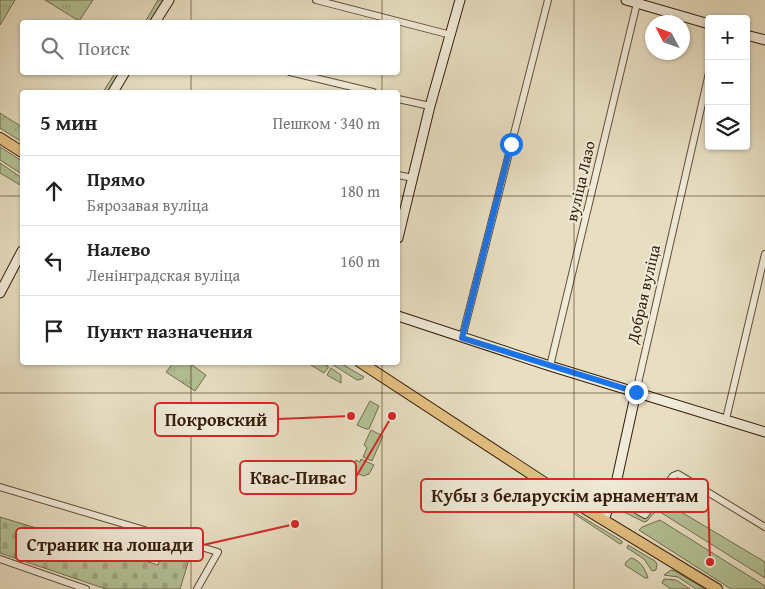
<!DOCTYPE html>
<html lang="ru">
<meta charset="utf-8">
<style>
body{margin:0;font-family:"Gentium Book Plus",serif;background:#f6f6f6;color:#222}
.controls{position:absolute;right:15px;top:15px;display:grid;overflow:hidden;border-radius:5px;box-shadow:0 1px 4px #0004}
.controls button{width:45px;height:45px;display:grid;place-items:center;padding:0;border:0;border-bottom:1px solid #e0e0e0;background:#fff;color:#222;font:25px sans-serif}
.compass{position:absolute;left:645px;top:15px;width:45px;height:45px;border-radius:50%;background:#fff;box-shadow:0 1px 4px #0004;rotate:311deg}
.stop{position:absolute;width:15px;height:15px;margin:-11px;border:4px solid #1a73e8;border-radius:50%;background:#fff}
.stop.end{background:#1a73e8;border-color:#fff;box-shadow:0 1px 5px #0008}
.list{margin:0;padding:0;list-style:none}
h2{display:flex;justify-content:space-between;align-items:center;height:65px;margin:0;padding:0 20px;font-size:21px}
h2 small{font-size:16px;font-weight:400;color:#767676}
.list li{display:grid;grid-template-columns:32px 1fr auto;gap:15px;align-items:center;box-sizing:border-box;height:70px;padding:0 20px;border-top:1px solid #e0e0e0}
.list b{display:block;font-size:19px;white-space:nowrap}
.list p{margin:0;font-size:16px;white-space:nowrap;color:#767676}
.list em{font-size:16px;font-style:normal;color:#767676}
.icon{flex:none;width:28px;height:28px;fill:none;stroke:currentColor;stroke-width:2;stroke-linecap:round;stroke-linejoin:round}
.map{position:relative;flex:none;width:765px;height:589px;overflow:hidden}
.search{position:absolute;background:#fff;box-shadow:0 1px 4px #0004;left:20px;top:20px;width:380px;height:55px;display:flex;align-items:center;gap:12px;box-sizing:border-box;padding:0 18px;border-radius:5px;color:#767676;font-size:19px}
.panel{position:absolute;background:#fff;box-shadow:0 1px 4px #0004;left:20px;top:90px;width:380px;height:275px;border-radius:5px}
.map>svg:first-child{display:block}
</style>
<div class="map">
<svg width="765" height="589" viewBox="0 0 765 589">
<defs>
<pattern id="forest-crowns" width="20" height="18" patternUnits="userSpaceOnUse" patternTransform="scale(1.25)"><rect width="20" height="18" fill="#b3c296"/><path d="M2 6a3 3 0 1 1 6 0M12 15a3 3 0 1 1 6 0" fill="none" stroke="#9ba680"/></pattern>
<pattern id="cemetery-stones" width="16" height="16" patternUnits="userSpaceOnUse" patternTransform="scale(1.25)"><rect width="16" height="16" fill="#b3c296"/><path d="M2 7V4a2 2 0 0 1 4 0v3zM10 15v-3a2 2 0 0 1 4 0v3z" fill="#9ba680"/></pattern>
<pattern id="park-tufts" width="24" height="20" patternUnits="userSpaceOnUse" patternTransform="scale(1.25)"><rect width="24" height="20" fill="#b3c296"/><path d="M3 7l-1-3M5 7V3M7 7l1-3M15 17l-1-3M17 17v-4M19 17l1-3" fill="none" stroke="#9ba680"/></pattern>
</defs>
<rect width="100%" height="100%" fill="#e8dfc3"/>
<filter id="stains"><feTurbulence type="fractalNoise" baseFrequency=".004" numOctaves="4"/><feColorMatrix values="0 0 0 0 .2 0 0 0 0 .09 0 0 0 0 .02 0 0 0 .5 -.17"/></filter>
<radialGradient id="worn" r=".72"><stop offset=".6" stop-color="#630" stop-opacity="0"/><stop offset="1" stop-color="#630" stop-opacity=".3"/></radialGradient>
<!-- grass -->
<path fill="#b3c296" stroke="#746f50" d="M158 0H164L150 22H145Z
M115 73H120L108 92H103Z
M0 147 22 161V174L0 160Z
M320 363 328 366V368L324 373 311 365Z
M330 363H340L364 377 362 379 357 380Z
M331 368 341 375V383L327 375Z
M370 401 379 406 369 429H366L357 425Z
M371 430 383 436 372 461 363 457 367 448 364 445Z
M361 459 374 465 369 474 363 476 351 470 356 460 360 462Z
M666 503 765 562V578L660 512Z
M619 504 645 519 652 512 654 513 647 521 644 522 614 507 615 505Z
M573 512H574L622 541V543L620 544 573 513Z
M660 520 765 586V589H731L639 530 642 527Z
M628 545 655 561 657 564 656 570 652 571 644 559 627 548Z
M631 558C640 560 646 570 648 578H645L625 565 626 562Z
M671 570 675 571 705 589H696L678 577 664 575Z"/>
<!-- forest -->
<path fill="url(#forest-crowns)" stroke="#746f50" d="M0 113 22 127V142L0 128Z
M0 163 22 178V186L0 173Z
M664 579 676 580 690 589H671L662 583Z"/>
<!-- cemetery -->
<path fill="url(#cemetery-stones)" stroke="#746f50" d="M0 517 158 565 166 542 191 553 180 589H106L0 553Z"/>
<!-- park -->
<path fill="url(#park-tufts)" stroke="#746f50" d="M0 0H15L0 25Z
M45 0H93L79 21Z
M173 363H189L206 375 195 391 166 372Z"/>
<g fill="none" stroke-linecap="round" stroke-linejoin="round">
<!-- street casing -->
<g stroke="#624d38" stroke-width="8">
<path id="street" d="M316 0 451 35
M290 72 373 92
M398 99 430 106
M398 175 413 178
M462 338 548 0
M550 366 637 3
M636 392 709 73
M726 419 765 254
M0 487 218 552 197 589
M613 497 645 515 673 476 678 474 765 527
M0 559 86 589"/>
</g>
<!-- secondary casing -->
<g stroke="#351c0a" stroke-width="11">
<path id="secondary" d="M626 0 709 24
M155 22 169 0
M746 35 765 40
M113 92 125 72
M398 238 430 106 460 0
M0 293 22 251
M398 316 550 366 765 432
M604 519 613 497 636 392"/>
</g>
<!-- primary casing -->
<g stroke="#351c0a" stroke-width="12">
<path id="primary" d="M0 138 22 152
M360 362 574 502 717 589"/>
</g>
<!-- street -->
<use href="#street" stroke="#f0ead8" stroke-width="6"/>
<!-- secondary -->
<use href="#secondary" stroke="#f0ead8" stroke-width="9"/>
<!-- primary -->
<use href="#primary" stroke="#e4c082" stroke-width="10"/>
</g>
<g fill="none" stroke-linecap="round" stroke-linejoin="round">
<!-- route -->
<path stroke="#1a73e8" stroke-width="6" d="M511 144 462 338 636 392"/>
</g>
<!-- grid -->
<path fill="none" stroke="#351c0a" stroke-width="1" stroke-opacity="0.55" d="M191 0V22M382 0V22M574 0V589M191 72V92M382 72V92M0 196H22M398 196H765M191 362V589M382 362V589M0 393H765"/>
<g text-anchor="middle" stroke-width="4" stroke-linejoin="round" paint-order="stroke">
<!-- street labels -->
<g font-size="16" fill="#351c0a" stroke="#f0ead8">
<text transform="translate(580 181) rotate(-77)" y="6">вуліца Лазо</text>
<text transform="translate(643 294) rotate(-77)" y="6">Добрая вуліца</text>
</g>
</g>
<!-- callouts -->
<path fill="none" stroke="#d62828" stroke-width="2" d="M351 416L278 419M392 416L356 477M710 562L708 496M295 524L203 545"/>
<g fill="#d62828" stroke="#f0ead8" stroke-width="2">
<circle cx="351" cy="416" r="5"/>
<circle cx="392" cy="416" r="5"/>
<circle cx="710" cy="562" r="5"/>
<circle cx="295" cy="524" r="5"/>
</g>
<g fill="#f0ead8" stroke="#d62828" stroke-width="2">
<rect x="155" y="403" width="123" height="33" rx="5"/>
<rect x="240" y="461" width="116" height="33" rx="5"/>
<rect x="421" y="479" width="287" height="33" rx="5"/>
<rect x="16" y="528" width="187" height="33" rx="5"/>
</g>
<g font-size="18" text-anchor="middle" font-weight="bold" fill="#351c0a">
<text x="216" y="426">Покровский</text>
<text x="298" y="484">Квас-Пивас</text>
<text x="565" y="502">Кубы з беларускім арнаментам</text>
<text x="110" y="551">Страник на лошади</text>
</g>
<rect width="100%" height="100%" filter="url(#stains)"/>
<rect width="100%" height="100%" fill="url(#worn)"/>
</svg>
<div class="controls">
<button>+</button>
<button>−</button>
<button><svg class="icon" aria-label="layers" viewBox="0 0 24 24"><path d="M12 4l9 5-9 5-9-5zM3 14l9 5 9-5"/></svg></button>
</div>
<svg class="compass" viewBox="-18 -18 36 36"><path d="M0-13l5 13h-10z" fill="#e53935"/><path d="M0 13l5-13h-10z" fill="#767676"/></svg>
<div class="stop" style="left:511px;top:144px"></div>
<div class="stop end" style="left:636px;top:392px"></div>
<div class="search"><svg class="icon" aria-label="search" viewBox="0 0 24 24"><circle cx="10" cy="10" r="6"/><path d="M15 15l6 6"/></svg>Поиск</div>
<section class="panel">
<h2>5 мин<small>Пешком · 340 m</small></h2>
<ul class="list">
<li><svg class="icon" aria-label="ahead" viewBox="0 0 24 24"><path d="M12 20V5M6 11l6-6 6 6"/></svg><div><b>Прямо</b><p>Бярозавая вуліца</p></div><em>180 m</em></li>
<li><svg class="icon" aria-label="left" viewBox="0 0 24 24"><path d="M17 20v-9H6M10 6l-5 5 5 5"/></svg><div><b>Налево</b><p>Ленінградская вуліца</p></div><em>160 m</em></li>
<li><svg class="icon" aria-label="arrive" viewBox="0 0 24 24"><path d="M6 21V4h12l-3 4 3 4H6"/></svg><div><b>Пункт назначения</b></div></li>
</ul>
</section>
</div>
